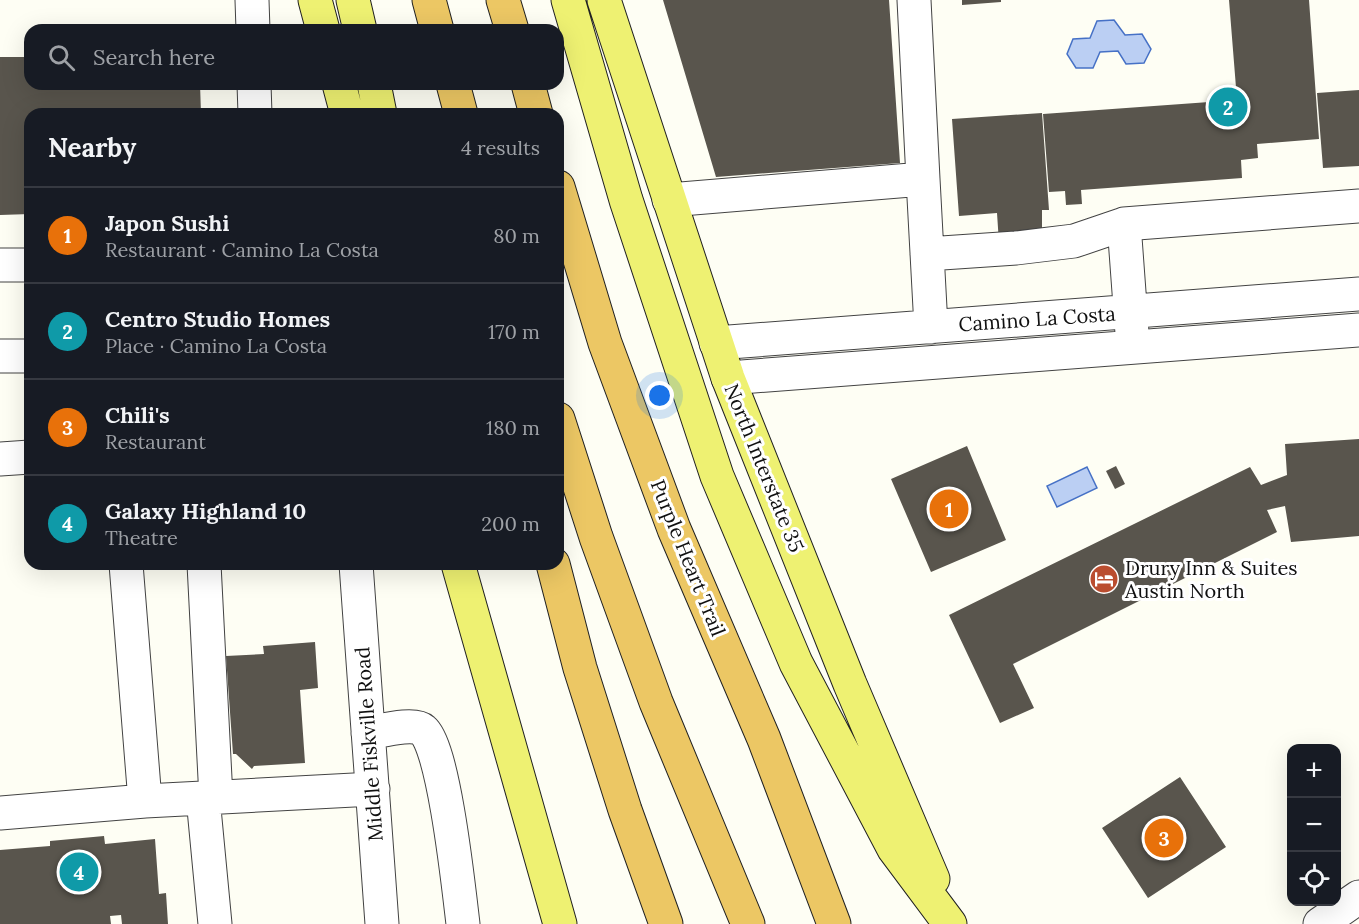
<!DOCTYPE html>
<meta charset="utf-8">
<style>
body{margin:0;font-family:Lora,serif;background:#20242c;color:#f1f3f6}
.controls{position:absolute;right:18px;bottom:18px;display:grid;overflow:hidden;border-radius:12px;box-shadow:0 6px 24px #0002}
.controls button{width:54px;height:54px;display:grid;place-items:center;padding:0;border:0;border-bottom:2px solid #363941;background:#171b24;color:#f1f3f6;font:30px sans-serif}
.you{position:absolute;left:660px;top:396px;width:21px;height:21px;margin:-15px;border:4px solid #fff;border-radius:50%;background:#1a73e8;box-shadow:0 0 0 9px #1a73e833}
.badge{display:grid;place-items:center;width:39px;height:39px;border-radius:50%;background:#b45309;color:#fff;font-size:20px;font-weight:700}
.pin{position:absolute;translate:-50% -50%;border:3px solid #fff;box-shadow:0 2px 6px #0006}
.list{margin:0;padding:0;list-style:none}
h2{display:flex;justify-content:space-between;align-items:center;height:78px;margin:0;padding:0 24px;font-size:26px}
h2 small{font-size:20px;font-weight:400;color:#9ea1a6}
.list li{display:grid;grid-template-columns:39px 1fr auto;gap:18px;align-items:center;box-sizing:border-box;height:96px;padding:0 24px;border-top:2px solid #363941}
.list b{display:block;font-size:22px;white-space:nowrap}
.list p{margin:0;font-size:20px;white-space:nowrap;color:#9ea1a6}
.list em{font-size:20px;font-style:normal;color:#9ea1a6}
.icon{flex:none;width:33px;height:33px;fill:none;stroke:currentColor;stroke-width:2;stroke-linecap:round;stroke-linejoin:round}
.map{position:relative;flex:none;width:1359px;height:924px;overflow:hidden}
.search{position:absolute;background:#171b24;box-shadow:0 6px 24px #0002;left:24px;top:24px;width:540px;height:66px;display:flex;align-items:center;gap:15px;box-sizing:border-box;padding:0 21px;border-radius:18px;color:#9ea1a6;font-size:22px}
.panel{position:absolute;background:#171b24;box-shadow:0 6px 24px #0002;left:24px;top:108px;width:540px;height:462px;border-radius:18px}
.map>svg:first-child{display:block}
</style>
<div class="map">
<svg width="1359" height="924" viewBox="0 0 1359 924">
<rect width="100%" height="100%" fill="#fefef4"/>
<!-- water -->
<path fill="#bbcff3" stroke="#4671c6" stroke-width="1.5" d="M1114 20 1125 35 1142 34 1151 49 1144 63 1126 64 1118 51 1100 52 1093 68H1076L1067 54 1073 39 1090 38 1097 21Z
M1087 467 1097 488 1057 507 1047 486Z"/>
<!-- building -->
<path fill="#59554d" d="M663 0H889L900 163 716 177Z
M962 0H1001V2L962 5Z
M1229 0H1309L1319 139 1257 144 1258 158 1241 160 1242 178 1081 190 1082 204 1066 205 1065 191 1049 192 1043 114 1237 100Z
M0 57H30V84H200L201 114H30V214L0 215Z
M1359 90V166L1323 168 1317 93Z
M1042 113 1049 210H1042V231L999 243 997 213 959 216 952 119Z
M1359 439V536L1291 542 1285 506 1267 510 1277 532 1013 664 1034 708 1000 723 949 615 1250 467 1261 485 1287 475 1285 444Z
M967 446 1006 540 931 572 891 479Z
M1116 466 1125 484 1115 489 1106 471Z
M315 642 318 688 300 690 305 763 254 766 252 769 236 754H233L226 656 264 654 263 646Z
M1180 777 1226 847 1148 898 1102 828Z
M104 836 105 844 155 839 159 894 166 893 168 924H122L121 915 110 916 111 924H0V850L50 846V841Z"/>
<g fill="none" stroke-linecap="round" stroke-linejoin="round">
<!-- minor casing -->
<g stroke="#434343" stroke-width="35">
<path id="minor" d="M252 0 253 30
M914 0 923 179
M254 84 255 114
M669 200 923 179 931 327
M1124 224 1132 333
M927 254 1016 248 1074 241 1124 224 1359 206
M0 265H30
M716 343 1359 294
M0 356H30
M728 378 1359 330
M0 459 30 457
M126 564 145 801 203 798
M204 564 216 798
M356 564 382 924
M368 733C381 731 414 722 423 730 444 747 459 891 463 924
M0 813 145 801
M215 924 203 798 373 789
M1320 924 1359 897"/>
</g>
<!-- major casing -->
<g stroke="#212121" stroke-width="35">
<path id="major" d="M315 0 323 30
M353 0 360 30
M568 0 626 200 717 476 796 663 894 849 950 924
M604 0 728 378 850 684 933 879
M339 84 347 114
M374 84 380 114
M458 564 560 924"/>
</g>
<!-- highway casing -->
<g stroke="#212121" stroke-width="35">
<path id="highway" d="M429 0 437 30
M503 0 512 30
M453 84 461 114
M528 84 536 114
M558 187 605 343 674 529 764 739 834 924
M558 419 596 537 656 702 748 924
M553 564 580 668 625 810 666 924"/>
</g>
<!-- minor -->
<use href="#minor" stroke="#fff" stroke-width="33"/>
<!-- major -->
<use href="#major" stroke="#eef172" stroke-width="33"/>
<!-- highway -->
<use href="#highway" stroke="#ecc764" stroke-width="33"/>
</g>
<!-- icons -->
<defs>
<g id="hotel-disc" transform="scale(1.5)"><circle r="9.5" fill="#ba4d2f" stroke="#fff"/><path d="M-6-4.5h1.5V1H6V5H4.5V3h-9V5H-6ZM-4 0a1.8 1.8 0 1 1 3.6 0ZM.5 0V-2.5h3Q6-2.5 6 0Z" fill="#fff"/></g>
</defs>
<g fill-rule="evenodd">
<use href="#hotel-disc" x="1104" y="579"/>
</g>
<g text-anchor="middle" stroke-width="6" stroke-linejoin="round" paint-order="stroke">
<!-- street labels -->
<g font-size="20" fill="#101010" stroke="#fff">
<text transform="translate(1037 319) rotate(-4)" y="7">Camino La Costa</text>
<text transform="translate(764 468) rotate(68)" y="7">North Interstate 35</text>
<text transform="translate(688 558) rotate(68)" y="7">Purple Heart Trail</text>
<text transform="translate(369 744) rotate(-94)" y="7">Middle Fiskville Road</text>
</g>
<!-- poi labels -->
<g font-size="20" fill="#101010" stroke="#fff" text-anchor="start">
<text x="1125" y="575">Drury Inn &amp; Suites<tspan x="1125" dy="23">Austin North</tspan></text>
</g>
</g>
</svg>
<div class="controls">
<button>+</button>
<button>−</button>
<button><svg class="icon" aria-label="locate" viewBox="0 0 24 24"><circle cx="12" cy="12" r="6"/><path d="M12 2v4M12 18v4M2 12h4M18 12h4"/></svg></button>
</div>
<div class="you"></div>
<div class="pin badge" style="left:949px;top:509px;background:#e8710a">1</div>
<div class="pin badge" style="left:1228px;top:107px;background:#0f9aa8">2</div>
<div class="pin badge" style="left:1164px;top:838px;background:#e8710a">3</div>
<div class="pin badge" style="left:79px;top:872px;background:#0f9aa8">4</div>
<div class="search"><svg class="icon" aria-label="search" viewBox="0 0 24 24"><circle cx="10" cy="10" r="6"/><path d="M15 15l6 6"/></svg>Search here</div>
<section class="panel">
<h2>Nearby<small>4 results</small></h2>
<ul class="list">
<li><span class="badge" style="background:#e8710a">1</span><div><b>Japon Sushi</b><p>Restaurant · Camino La Costa</p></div><em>80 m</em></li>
<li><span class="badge" style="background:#0f9aa8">2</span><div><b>Centro Studio Homes</b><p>Place · Camino La Costa</p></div><em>170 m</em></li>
<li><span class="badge" style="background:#e8710a">3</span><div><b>Chili's</b><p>Restaurant</p></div><em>180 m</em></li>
<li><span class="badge" style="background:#0f9aa8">4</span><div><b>Galaxy Highland 10</b><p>Theatre</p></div><em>200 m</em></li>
</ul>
</section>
</div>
